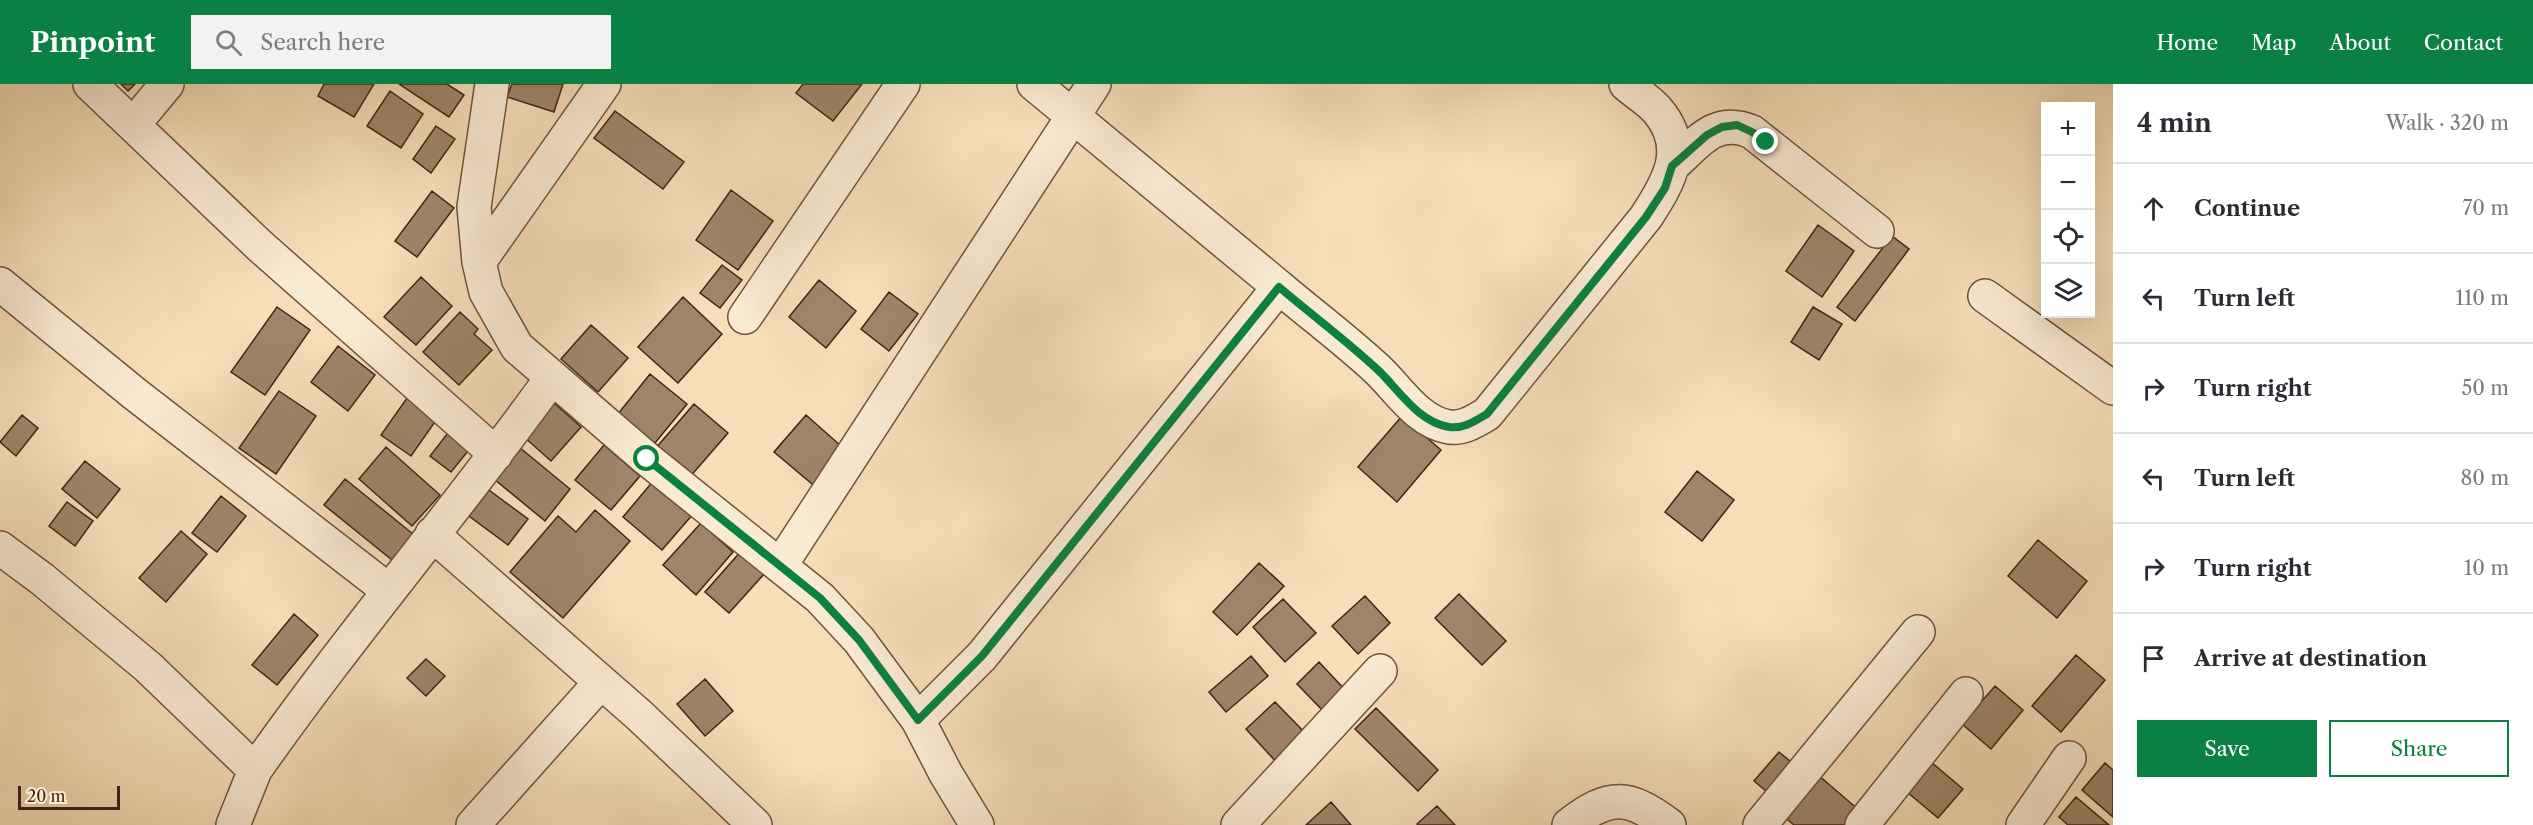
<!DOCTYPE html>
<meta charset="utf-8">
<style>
body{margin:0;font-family:"Libre Caslon Text",serif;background:#f2f2f3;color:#2b2b33}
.controls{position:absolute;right:18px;top:18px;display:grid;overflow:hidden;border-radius:0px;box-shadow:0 6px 24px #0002}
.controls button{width:54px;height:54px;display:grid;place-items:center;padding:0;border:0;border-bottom:2px solid #e1e1e2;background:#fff;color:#2b2b33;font:30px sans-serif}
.scale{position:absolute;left:18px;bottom:15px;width:102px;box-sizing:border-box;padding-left:6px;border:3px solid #412514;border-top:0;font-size:16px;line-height:21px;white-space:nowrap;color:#412514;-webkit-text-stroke:4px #f9ead2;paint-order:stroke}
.stop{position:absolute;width:18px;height:18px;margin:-14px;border:4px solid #0b8043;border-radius:50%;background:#fff}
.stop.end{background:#0b8043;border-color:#fff;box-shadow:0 2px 6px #0008}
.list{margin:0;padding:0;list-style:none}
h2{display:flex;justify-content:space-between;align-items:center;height:78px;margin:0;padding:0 24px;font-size:26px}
h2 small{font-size:20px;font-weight:400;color:#7c7c81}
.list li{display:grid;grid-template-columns:39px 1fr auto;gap:18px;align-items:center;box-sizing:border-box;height:90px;padding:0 24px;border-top:2px solid #e1e1e2}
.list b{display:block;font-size:22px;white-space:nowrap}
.list em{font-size:20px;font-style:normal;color:#7c7c81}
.actions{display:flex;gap:12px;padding:18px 24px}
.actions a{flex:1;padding:14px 0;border:2px solid #0b8043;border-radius:0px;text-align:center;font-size:21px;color:#0b8043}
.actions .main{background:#0b8043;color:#fff}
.icon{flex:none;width:33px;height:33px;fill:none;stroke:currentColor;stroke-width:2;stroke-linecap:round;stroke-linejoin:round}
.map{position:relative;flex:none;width:2113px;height:741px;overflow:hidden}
header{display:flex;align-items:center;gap:36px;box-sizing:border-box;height:84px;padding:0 30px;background:#0b8043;color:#fff}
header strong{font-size:28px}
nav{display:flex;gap:33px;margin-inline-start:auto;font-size:21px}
.search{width:420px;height:54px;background:#f2f2f3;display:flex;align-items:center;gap:15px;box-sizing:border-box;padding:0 21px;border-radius:0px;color:#7c7c81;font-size:22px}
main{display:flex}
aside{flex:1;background:#fff}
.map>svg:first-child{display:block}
</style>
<header>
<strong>Pinpoint</strong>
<div class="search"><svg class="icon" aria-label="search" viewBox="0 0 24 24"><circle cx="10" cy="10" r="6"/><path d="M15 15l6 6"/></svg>Search here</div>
<nav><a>Home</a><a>Map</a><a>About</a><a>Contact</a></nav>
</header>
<main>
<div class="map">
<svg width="2113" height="741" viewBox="0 0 2113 741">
<rect width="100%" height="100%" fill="#f6deb9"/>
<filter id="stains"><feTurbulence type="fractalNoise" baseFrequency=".00333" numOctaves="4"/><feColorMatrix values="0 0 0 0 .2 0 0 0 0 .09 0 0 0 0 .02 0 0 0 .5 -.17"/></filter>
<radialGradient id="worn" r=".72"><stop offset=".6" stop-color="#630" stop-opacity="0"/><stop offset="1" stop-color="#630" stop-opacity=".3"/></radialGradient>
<!-- building -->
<path fill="#9f856a" stroke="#412514" stroke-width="1.5" d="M121 0H135L128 7Z
M324 0H374L354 33 318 12Z
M399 0H447L464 11 449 33Z
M512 0H563L554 28 507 13Z
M803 0H862L833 37 796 9Z
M390 7 423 30 401 64 367 42Z
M615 27 684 78 663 105 594 54Z
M436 42 455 55 431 89 413 75Z
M731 106 773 137 738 186 696 156Z
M432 107 454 124 417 173 395 157Z
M1818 141 1854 167 1822 213 1786 187Z
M1892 152 1909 165 1855 237 1837 223Z
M722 181 742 196 720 224 700 209Z
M421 193 452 222 416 261 384 233Z
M819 196 856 227 826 264 789 233Z
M889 208 918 230 889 267 861 245Z
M683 213 722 250 678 299 638 263Z
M277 223 310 246 265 311 231 288Z
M1813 223 1842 240 1819 276 1791 258Z
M460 228 478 245 474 250 492 266 459 301 423 268Z
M591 241 628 274 598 308 561 275Z
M338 262 375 291 348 327 311 298Z
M650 290 687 320 650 365 614 335Z
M279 307 316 332 276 390 239 364Z
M407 314 437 335 411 372 381 351Z
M553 318 581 343 551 377 523 352Z
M694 320 728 349 689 394 655 365Z
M22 331 38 344 16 372 0 358Z
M806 331 850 370 818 405 774 368Z
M1402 332 1441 366 1397 418 1358 383Z
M451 345 472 362 451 388 430 372Z
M604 361 640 392 611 426 575 396Z
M386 363 440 411 412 442 359 395Z
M519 363 570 405 545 437 494 395Z
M85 377 120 405 97 434 62 405Z
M1697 387 1734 416 1702 457 1665 428Z
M345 395 413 450 392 476 324 421Z
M654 396 693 430 662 466 623 433Z
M489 406 528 435 508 461 469 432Z
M221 412 246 432 217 468 192 449Z
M67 418 93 437 75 462 49 442Z
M595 426 630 457 563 534 510 488 558 432 576 448Z
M701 439 733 468 696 511 663 481Z
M181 447 207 470 166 518 139 494Z
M2038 456 2087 497 2057 534 2008 492Z
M742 466 766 488 729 529 705 508Z
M1259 479 1284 502 1237 551 1213 528Z
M1459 510 1506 557 1482 581 1435 534Z
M1365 512 1390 539 1358 570 1332 542Z
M1283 515 1316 549 1285 578 1253 543Z
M294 530 318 551 277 601 252 581Z
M2076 571 2105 596 2061 648 2032 622Z
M1251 572 1268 592 1226 628 1209 608Z
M426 575 445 592 426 612 407 594Z
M1319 578 1348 609 1326 630 1297 600Z
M705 595 733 627 705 652 677 620Z
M1995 602 2023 626 1991 665 1962 640Z
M1275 618 1310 654 1280 682 1246 645Z
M1376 624 1438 686 1418 707 1355 645Z
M1779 668 1796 682 1772 712 1754 697Z
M1931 678 1963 705 1938 734 1907 708Z
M2105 679 2113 686V733L2082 706Z
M1817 690 1860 727 1849 741H1794L1782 731Z
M2076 713 2109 741H2068L2059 733Z
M1331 718 1351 741H1306Z
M1437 722 1455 741H1418L1417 740Z"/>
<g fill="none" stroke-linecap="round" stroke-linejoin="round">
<!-- minor casing -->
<g stroke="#6e533d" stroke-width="36">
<path id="minor" d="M90 0 260 162 496 370
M492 0 474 123 479 178 486 208 517 263 647 375 820 514 859 556 918 636 946 690 977 741
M1034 0 1279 203
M133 41 167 0
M1672 82C1698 59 1715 32 1752 48L1877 147
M479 178 604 0
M0 200 135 310 388 506
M1985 212 2113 304
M745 233 903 0
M432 450 639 631 755 741
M0 464 42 495 148 583 255 686C349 552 455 428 551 295
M780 482 1094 0
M918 636 982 572 1279 203C1312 231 1347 257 1378 286 1399 306 1418 338 1449 343 1463 345 1475 337 1487 330L1646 133C1669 98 1689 64 1658 27 1650 17 1636 9 1626 0
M233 741 255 686
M473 741 601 598
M1238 741 1380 587
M1569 741C1610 709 1629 711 1669 741
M1760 741 1918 548
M1862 741 1966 610
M2023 741 2069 674"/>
</g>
<!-- minor -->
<use href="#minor" stroke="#f9ead2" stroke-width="33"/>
</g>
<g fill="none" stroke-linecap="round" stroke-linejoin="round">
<!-- route -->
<path stroke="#0b8043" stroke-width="8" d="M647 375 820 514 859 556 918 636 982 572 1279 203C1312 231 1347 257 1378 286 1399 306 1418 338 1449 343 1464 345 1475 337 1487 330L1646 133 1665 104 1672 82 1707 51 1722 43 1737 41 1752 48 1766 58"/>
</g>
<rect width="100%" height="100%" filter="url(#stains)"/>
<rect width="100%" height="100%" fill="url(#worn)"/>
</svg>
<div class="controls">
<button>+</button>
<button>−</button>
<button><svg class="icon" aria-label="locate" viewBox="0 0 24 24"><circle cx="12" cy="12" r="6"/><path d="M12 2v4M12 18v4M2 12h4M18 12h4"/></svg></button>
<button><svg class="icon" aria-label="layers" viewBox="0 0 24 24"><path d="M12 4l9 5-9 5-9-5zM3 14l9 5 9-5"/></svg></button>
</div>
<div class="scale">20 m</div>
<div class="stop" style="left:647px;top:375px"></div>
<div class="stop end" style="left:1766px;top:58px"></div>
</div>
<aside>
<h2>4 min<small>Walk · 320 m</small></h2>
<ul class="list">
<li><svg class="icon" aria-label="ahead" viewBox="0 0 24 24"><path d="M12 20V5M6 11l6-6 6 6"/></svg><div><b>Continue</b></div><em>70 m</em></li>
<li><svg class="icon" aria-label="left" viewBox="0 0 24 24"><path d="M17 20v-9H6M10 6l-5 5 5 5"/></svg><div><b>Turn left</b></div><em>110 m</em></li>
<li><svg class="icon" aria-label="right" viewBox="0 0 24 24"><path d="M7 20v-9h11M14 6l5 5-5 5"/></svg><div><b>Turn right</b></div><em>50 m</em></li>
<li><svg class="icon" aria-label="left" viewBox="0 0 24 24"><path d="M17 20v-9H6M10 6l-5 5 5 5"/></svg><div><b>Turn left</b></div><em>80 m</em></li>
<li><svg class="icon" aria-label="right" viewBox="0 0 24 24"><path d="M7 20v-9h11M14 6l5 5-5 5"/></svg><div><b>Turn right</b></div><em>10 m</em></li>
<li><svg class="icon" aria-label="arrive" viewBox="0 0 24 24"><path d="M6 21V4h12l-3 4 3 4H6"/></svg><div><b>Arrive at destination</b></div></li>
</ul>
<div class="actions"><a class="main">Save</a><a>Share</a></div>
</aside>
</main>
